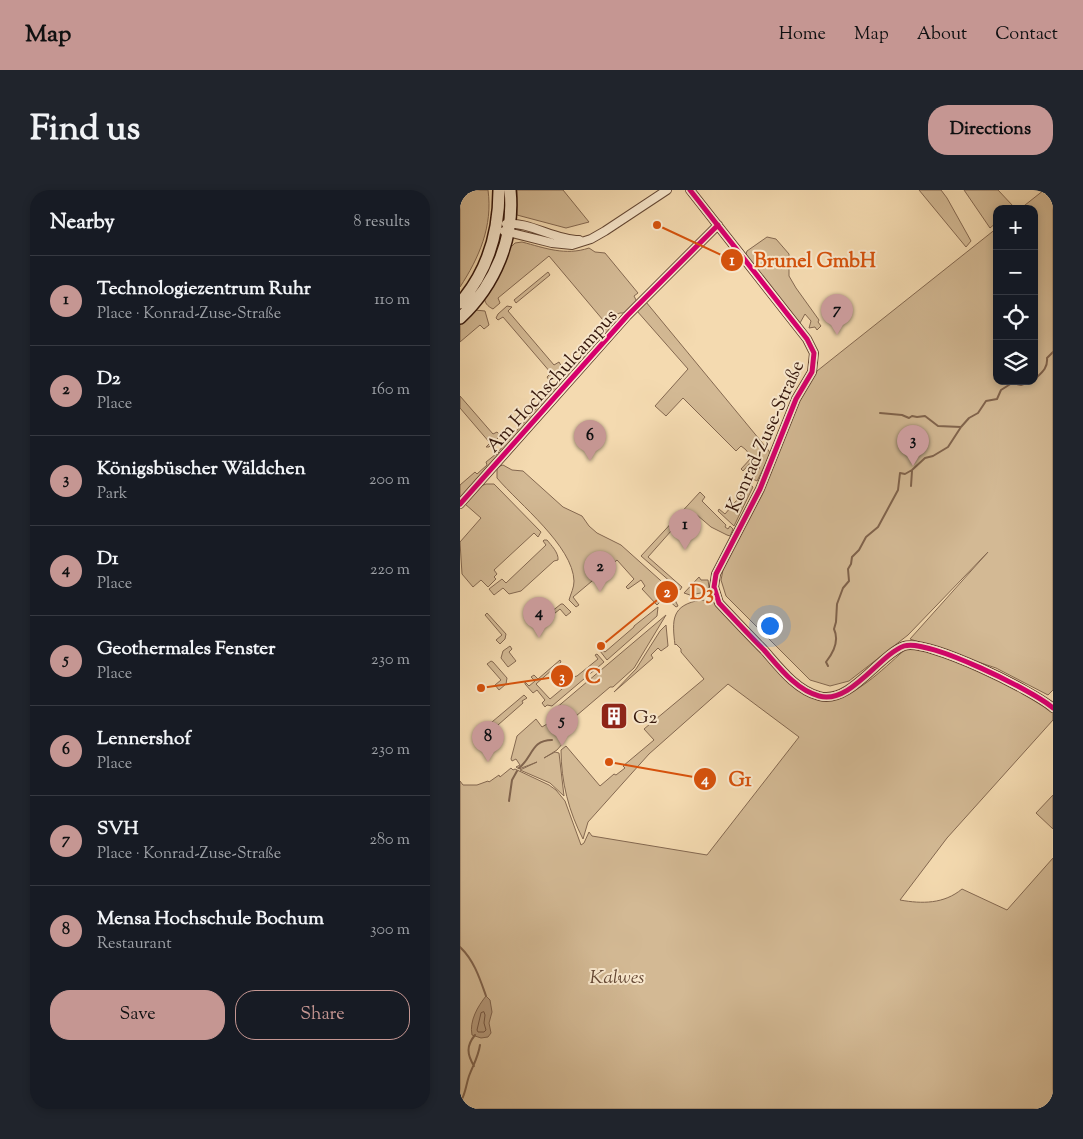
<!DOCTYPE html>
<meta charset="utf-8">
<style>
body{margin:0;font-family:"Sorts Mill Goudy",serif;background:#20242c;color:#f1f3f6}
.controls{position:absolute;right:15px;top:15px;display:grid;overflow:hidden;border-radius:10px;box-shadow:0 2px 8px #0003}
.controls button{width:45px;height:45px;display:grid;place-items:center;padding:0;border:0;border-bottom:1px solid #363941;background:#171b24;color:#f1f3f6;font:25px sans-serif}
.you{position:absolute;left:309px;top:435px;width:18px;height:18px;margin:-12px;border:4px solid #fff;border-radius:50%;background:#1a73e8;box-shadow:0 0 0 8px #1a73e833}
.badge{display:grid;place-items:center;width:32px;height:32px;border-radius:50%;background:#c59692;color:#111;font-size:16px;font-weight:700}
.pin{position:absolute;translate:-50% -41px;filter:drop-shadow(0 1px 2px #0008)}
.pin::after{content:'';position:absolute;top:26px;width:18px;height:15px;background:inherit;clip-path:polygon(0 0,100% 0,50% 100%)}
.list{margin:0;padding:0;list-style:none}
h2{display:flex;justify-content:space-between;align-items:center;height:65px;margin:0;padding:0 20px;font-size:21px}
h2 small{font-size:16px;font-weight:400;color:#9ea1a6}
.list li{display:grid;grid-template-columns:32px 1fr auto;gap:15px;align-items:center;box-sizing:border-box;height:90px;padding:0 20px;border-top:1px solid #363941}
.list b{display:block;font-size:19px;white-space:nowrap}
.list p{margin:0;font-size:16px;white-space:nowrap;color:#9ea1a6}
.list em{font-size:16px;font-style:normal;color:#9ea1a6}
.actions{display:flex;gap:10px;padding:15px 20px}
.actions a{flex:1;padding:11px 0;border:1px solid #c59692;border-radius:20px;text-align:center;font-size:18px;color:#c59692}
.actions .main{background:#c59692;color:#111}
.icon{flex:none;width:28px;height:28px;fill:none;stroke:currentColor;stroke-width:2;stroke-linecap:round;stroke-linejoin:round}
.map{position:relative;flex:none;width:593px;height:919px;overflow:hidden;border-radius:20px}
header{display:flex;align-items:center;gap:30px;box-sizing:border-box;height:70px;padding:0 25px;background:#c59692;color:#111}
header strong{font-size:24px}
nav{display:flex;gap:28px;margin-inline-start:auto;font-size:18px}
.intro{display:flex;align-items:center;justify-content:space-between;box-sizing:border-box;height:120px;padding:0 30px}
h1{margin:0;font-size:35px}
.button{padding:12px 22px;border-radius:20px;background:#c59692;color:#111;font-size:18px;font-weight:700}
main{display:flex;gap:30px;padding:0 30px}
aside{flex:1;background:#171b24;border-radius:20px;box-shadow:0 2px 8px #0003}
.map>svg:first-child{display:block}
</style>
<header>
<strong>Map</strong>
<nav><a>Home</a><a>Map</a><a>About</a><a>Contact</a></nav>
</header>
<div class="intro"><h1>Find us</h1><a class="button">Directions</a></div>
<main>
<aside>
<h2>Nearby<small>8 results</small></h2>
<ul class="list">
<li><span class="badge">1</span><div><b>Technologiezentrum Ruhr</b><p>Place · Konrad-Zuse-Straße</p></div><em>110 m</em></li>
<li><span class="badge">2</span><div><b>D2</b><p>Place</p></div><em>160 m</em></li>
<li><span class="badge">3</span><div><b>Königsbüscher Wäldchen</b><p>Park</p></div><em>200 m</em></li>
<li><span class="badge">4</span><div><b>D1</b><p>Place</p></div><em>220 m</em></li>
<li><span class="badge">5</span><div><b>Geothermales Fenster</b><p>Place</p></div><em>230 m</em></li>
<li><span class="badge">6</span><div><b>Lennershof</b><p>Place</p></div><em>230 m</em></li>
<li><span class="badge">7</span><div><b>SVH</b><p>Place · Konrad-Zuse-Straße</p></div><em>280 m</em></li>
<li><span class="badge">8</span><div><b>Mensa Hochschule Bochum</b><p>Restaurant</p></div><em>300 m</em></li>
</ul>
<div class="actions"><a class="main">Save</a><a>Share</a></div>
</aside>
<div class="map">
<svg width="593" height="919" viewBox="0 0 593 919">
<rect width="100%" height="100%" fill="#f4dab0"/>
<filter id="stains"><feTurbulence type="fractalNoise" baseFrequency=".004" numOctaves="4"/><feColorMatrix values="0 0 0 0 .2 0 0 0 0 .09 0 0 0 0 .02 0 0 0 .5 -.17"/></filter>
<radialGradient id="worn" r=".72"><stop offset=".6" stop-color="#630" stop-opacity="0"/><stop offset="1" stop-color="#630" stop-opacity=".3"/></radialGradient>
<!-- green -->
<path fill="#d3b994" stroke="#846850" d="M0 0H28C33 36 19 68 0 97Z
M57 0H103L129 32 106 38 57 25Z
M459 0H481L487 8 511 51 506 57Z
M504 0H538L553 16 550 19H537V32L530 38Z
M584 0H593V500L588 505 536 478 450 449 528 362 448 445 389 491 370 496 350 490 266 406 261 390 263 380 311 282 338 212 357 181 537 38V191H574V19H560Z
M307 47 316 49 329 64V86L336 98 359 130 358 132 361 136 357 140 355 137 349 138 351 131 345 124 340 133 287 67 286 64 287 61Z
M62 52C85 58 105 66 129 58L135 62 145 63 178 103 174 106 177 112 167 123H160L143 130 89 66 38 108 40 113 33 119C27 116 25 113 24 107L49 55 52 56 55 53Z
M88 82 90 85 56 113 54 110Z
M186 112 309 261 310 265 297 291 291 288 300 278 292 271 283 281 281 279 292 267 285 259 281 256 276 261 223 208 206 226 195 216 228 179 177 121Z
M47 116 52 117 48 121 94 175 99 172 102 177 89 190 87 187 91 183 43 127 38 130 36 128 38 124Z
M15 120 25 121 29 135 24 139 20 135 0 152V133Z
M154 130 158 133 41 265 38 262Z
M0 206 33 244 37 242 39 244V247L29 257H26L30 253 0 218Z
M36 264 40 267 0 311V295L15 282 17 284 27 275 26 272Z
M43 275 52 280 63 281 103 317 122 326 129 336 137 343 161 355 209 398 218 416 216 417 205 407 197 415 182 399 185 396 181 390 168 399 166 397 174 389 157 370 113 407 119 415 116 417 109 410C111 403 114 398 114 391 113 356 59 314 37 288V279L40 276Z
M287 292 293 297 274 336 258 321 259 319 265 324 288 297 285 294Z
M26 294H34L38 298 81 342 78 347 74 343 34 380 37 384 34 387 36 389 28 397 21 390 13 397 2 384 0 352 21 328 5 314 21 296Z
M240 302 245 307 242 311 266 335 265 337 268 339 270 336 273 339 270 346 267 345 251 337 237 325 233 328 227 323 188 367 222 397 220 400 181 366Z
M84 350H87C91 355 99 363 98 370L94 371 61 401 49 404 43 398 34 405 29 399 42 389 46 393 86 355 83 351Z
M239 387 241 390H248L249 397 246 402 230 405 224 403Z
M241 410 252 411 338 500C348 505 360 512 371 510 399 505 427 475 448 457H459L510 476 543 491 593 522V530L487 648 440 710C462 714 484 714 502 699L547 720 593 668V919H2V909L0 910V591L3 595H17L28 591 29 592 39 585 40 587 51 578 53 580 55 579 89 595 96 600 105 611 121 655 124 653 129 642 132 646 247 665 339 547 268 494 189 564 128 632 123 649C109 622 101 592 101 560L106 556 140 596 154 584 156 585 165 578 163 576 194 550 184 539 244 489 221 462V459L216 454 215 455C212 430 211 415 241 410Z
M101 414H103L111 422 106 426 100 419 78 437 76 434Z
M198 417 197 426 147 470 140 461 142 460 145 462 174 437V436Z
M27 423 46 444 45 449 40 454 36 450 42 445 25 425Z
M206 425 174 478 153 497H150L102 538 89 524Z
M206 435 208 456 201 461 198 458 191 465 193 468 154 502 176 479 200 441Z
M50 456 52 459 49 462 56 471 48 477 41 468 43 461Z
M137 464 144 472 92 516 87 515 85 517 82 513 85 510 77 500 73 503 65 494V492L69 496 75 491 71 487 74 485 78 489 100 470 101 472 76 494 90 509 114 489 113 487 117 486 138 469 135 465Z
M31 471 33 472 47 488 46 494 39 500 35 495 41 490 27 474Z
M64 505 67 508 62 511 63 513 30 542 26 537Z
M76 529 82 537 87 534 103 553 97 560 84 568 95 562 99 563 104 606 90 593 60 580 77 572 59 579 56 577 60 575 56 569 52 571 51 569 57 546Z
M593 605V639L576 623Z"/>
<!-- water -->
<path fill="#b39778" stroke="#80634c" d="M26 806 30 810 32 822 29 833 31 843 28 847 21 848 12 845C9 831 18 816 26 806Z"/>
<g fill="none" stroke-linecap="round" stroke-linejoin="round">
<!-- shore -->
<path stroke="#745642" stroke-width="1" d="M24 822 25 825 24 833 26 840 24 842H18L17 840 21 823Z"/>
<!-- stream -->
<path stroke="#80634c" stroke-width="2" d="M574 190C581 183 588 179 587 168L593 162
M420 223 442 225 449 228 452 226 457 227 465 226 478 236 501 237
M451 296 452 281
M368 476 366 472C374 462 379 450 374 439L376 432 377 414 383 398 389 391 388 379 391 374 392 367 399 360 406 347 418 337 438 300 440 283 445 284 452 280 465 268 473 266 488 257 501 237 509 228 518 223 526 211 537 209 541 200 552 193 561 195 572 191
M59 578C73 567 71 550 92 550
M49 611 52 590 57 581
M0 757C14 770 20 789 26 806
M14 876C7 864 6 856 15 845
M2 909C6 901 6 895 9 886 13 875 18 868 20 855"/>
<!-- street casing -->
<g stroke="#644734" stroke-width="10">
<path id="street" d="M230 0 347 149 354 163 352 182 336 209 300 299 256 384 254 397 259 413C274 429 289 445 304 460 319 477 336 500 359 506 390 515 419 465 444 456 467 448 574 501 593 518
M46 34C68 31 95 50 119 50
M44 41 92 53 112 55 131 49 145 41 207 0
M0 314 167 126 258 35"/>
</g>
<!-- secondary casing -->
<g stroke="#34160b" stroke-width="14">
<path id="secondary" d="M0 113C28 81 39 41 39 0
M0 128C35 95 55 48 50 0"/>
</g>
<!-- street -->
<use href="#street" stroke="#f8e7cc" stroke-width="8"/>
<!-- secondary -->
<use href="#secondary" stroke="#f8e7cc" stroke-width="11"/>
<!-- cycleway casing -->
<g stroke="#f8e7cc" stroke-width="8">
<path id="cycleway" d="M230 0 347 149 354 163 352 182 336 209 300 299 256 384 254 397 259 413C274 429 289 445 304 460 319 477 336 500 359 506 390 515 419 465 444 456 467 448 574 501 593 518
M0 314 167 126 258 35"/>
</g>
<!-- cycleway -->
<use href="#cycleway" stroke="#d6006c" stroke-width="5"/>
</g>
<!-- icons -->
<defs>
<g id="building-square" transform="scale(1.4375)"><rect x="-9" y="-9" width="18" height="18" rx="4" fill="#8f2418" stroke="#f8e7cc"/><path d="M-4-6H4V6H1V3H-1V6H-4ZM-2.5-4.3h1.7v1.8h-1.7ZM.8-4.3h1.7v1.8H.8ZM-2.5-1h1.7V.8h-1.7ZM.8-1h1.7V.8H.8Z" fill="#fff"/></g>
</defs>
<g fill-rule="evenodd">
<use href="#building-square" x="154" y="526"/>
</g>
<g text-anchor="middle" stroke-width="4" stroke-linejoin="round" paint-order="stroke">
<!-- street labels -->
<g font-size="19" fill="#34160b" stroke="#f8e7cc">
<text transform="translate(91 190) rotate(-48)" y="7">Am Hochschulcampus</text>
<text transform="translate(304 246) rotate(-66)" y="7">Konrad-Zuse-Straße</text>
</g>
<!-- poi labels -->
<g font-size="19" fill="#34160b" stroke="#f8e7cc" text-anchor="start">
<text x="173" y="533">G2</text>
</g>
<!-- park labels -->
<g font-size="19" font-style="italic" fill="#644734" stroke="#f8e7cc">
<text x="157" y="793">Kalwes</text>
</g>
</g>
<!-- callouts -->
<path fill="none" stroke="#d6520c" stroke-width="2" d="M197 35L272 70M141 456L207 402M21 498L102 486M149 572L245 589"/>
<g fill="#d6520c" stroke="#f8e7cc" stroke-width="2">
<circle cx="197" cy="35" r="5"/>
<circle cx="141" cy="456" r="5"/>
<circle cx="21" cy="498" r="5"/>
<circle cx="149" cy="572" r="5"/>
<circle cx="272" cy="70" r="12"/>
<circle cx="207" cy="402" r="12"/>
<circle cx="102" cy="486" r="12"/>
<circle cx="245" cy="589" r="12"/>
</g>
<g font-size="15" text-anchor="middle" font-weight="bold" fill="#fff">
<text x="272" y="75">1</text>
<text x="207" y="407">2</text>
<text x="102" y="492">3</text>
<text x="245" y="594">4</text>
</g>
<g font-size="20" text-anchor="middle" font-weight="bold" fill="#d6520c" stroke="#f8e7cc" stroke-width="4" stroke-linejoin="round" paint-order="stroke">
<text x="355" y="77">Brunel GmbH</text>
<text x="242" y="409">D3</text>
<text x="133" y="493">C</text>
<text x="280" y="596">G1</text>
</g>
<rect width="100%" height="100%" filter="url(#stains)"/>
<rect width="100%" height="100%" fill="url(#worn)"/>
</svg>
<div class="controls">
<button>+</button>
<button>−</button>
<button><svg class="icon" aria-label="locate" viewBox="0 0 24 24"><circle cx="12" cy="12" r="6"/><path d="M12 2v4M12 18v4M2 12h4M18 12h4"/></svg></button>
<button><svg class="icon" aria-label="layers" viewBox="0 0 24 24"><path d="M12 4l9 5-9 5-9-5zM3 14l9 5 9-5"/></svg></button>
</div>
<div class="you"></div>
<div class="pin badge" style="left:225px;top:360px">1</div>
<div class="pin badge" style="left:140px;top:402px">2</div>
<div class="pin badge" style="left:453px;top:276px">3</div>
<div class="pin badge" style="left:79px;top:448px">4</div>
<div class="pin badge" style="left:102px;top:556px">5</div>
<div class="pin badge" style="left:130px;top:271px">6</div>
<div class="pin badge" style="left:377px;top:145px">7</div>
<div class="pin badge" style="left:28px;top:572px">8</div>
</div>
</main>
